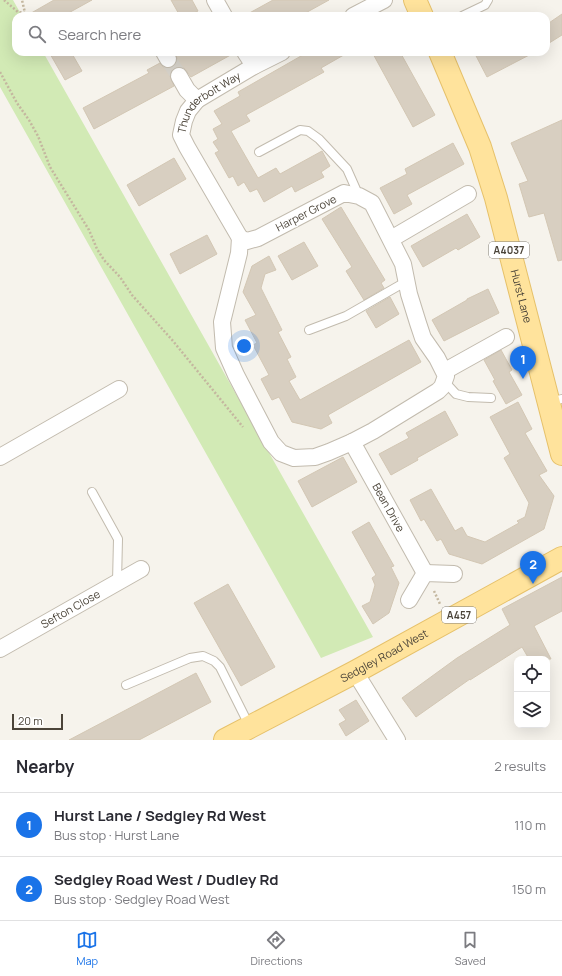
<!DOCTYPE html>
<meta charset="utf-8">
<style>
body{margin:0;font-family:Manrope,sans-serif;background:#f7f7f7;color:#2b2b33}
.controls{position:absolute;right:12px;bottom:12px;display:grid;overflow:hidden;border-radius:8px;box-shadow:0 4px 16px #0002}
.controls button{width:36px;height:36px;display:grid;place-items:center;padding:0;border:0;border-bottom:1px solid #e1e1e2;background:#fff;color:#2b2b33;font:20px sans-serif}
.scale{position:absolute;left:12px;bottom:10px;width:51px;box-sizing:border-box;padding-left:4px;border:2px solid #4b4439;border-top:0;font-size:11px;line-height:14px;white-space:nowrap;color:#4b4439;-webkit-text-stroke:3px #fff;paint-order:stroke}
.you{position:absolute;left:244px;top:346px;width:14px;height:14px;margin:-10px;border:3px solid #fff;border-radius:50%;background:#1a73e8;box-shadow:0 0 0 6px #1a73e833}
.badge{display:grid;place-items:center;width:26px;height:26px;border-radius:50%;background:#1a73e8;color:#fff;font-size:13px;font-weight:700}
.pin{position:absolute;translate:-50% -33px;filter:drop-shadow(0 1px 2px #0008)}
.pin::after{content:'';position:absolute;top:21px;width:14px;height:12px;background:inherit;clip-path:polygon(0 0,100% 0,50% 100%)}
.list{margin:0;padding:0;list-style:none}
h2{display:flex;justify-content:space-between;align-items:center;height:52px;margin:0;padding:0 16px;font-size:17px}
h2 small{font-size:13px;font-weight:400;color:#7c7c81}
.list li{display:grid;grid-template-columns:26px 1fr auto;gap:12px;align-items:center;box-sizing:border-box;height:64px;padding:0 16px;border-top:1px solid #e1e1e2}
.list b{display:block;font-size:15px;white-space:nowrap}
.list p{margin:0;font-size:13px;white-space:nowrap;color:#7c7c81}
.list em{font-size:13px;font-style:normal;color:#7c7c81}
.icon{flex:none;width:22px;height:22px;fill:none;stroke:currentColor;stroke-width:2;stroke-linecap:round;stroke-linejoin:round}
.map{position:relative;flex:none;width:562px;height:740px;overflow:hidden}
.search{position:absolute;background:#fff;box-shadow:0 4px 16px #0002;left:12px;right:12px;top:12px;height:44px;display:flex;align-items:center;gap:10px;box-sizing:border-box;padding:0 14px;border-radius:12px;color:#7c7c81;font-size:15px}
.sheet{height:180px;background:#fff}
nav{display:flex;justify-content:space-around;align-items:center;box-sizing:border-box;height:56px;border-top:1px solid #e1e1e2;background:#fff;font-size:11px;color:#7c7c81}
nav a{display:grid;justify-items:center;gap:2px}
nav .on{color:#1a73e8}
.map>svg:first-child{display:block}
</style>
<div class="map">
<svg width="562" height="740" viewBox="0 0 562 740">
<rect width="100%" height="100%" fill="#f6f3ec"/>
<!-- green -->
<path fill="#d2eab5" d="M0 0H13L22 16H16V52H43L373 637 321 658 0 87Z"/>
<!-- building -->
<path fill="#d8cfc1" stroke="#d3c7b4" d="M54 0H92L63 16H26Z
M171 0H192L198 11 188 16H180Z
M273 0H329L300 16H244Z
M562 14V35L546 45V25Z
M49 52H71L82 71 65 80Z
M180 52H236L191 77 184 68 179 67 175 68 171 71 170 76 174 86 94 129 83 108 149 73 147 70 160 63 163 67 168 68 173 67 176 64 177 59 176 54Z
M308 52H349L321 68 324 72 246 115 250 121 231 131 258 178 276 168 280 174 322 151 330 166 321 172 324 177 295 192 292 186 264 202 257 189 250 192 244 182 238 186 233 176 229 178 215 153 219 151 213 142 218 139 213 129 222 124 214 111 240 96 238 92Z
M372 52H400L435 115 413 127Z
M474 52H535L487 77Z
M562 120V260L558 261 544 213 529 217 519 184 528 181 511 143Z
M453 143 464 164 407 195 412 204 394 214 380 188 407 174 405 169Z
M174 158 186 179 139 206 127 185Z
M341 207 385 280 381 283 384 288 364 300 346 271 352 267 322 219Z
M467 214 480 237 458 250 456 248 423 267 411 246Z
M207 235 217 254 180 274 170 254Z
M304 242 318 266 292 280 278 256Z
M269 256 276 270 265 274 261 288 282 330 278 332 291 357 287 359 296 377 289 381 300 400 409 340 421 362 328 415 332 423 321 429 292 422 279 397 272 400 261 379 269 375 253 345 257 343 245 320 256 315 243 292 252 266Z
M488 289 499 313 444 341 432 320 467 300V299Z
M390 297 399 314 376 328 366 311Z
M501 350 512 370 509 372 522 395 506 404 493 381 495 380 484 360Z
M518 402 532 429 525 433 547 471 539 475 554 496 544 529 482 564 449 554 441 539 437 541 424 519 421 521 410 500 431 489 455 531 462 527 467 536 485 542 519 523 517 521 525 517 529 503 504 458 510 454 490 417Z
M445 411 458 435 417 458 418 460 391 475 379 454 409 438 406 433Z
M343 457 357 482 312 507 298 481Z
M369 522 394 566 391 567 399 583 389 613 373 624 362 606 370 602 375 585 372 578 376 575 352 532Z
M562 577V611L534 626 551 659H529L522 647 470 680V679L416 717 402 698 457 658 510 625 502 609Z
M228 584 275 667 241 686 194 603Z
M196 673 211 702 139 740H69Z
M356 700 369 721 346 736 339 724 346 720 339 710Z"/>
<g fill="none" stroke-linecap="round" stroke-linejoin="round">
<!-- minor-tunnel -->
<path stroke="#d4d0c8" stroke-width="16" stroke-dasharray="16 8" stroke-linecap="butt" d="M168 59 179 76"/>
<!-- service casing -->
<g stroke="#c2bbae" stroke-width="10">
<path id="service" d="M462 16 485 5 488 0
M259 152 300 130 308 131 319 139 347 169 359 196
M309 330 346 316 407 281
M444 381 456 394 468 397 491 398
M549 402 562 399
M92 492 118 539 117 582
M126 685 190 658 203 656 214 661 220 667 250 727"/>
</g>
<!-- minor casing -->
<g stroke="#c2bbae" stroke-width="18">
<g id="minor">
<path d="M215 0 224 16"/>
<path d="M353 16 384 0"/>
<path d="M164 52 168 59"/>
<path d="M245 52 254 66"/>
<path d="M179 76 187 90 197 100"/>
<path d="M344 193 359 196 372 203 403 264 409 294 418 323 423 338 437 358 446 376 442 387 438 391 373 431 352 442 329 452 315 457 294 458 281 453 271 442 236 375 224 348 222 322 239 253 240 238 247 241 258 238Z"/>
<path id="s1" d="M240 238 187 147 181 135 184 121 188 111 197 100 254 66 282 52"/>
<path d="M391 239 468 194"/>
<path d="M445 371 506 337"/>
<path id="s2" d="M352 442 425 573"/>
<path d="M0 457 119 389"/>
<path d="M409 600 425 573 454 574"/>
<path id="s3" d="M0 649 141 569"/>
<path d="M355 672 397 740"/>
</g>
</g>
<!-- primary casing -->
<g stroke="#e6c16a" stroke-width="24">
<g id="primary">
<path d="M415 0 422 16"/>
<path id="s4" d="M440 52 480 147 496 198 562 454"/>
<path id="s5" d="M225 740 355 672 562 558"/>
</g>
</g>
<!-- path -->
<path stroke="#c4b79f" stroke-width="2.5" stroke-dasharray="2 2" stroke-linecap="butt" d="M4 0 18 12 25 13 22 0
M0 72 17 103 29 120 38 136 50 167 89 230 97 249 104 260 120 277 132 295 173 341 243 427
M434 591 440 604"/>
<!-- service -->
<use href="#service" stroke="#fff" stroke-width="8"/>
<!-- minor -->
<use href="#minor" stroke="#fff" stroke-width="16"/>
<!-- primary -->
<use href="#primary" stroke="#ffe39c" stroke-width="22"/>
</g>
<g text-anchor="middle" stroke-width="3" stroke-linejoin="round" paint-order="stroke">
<!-- shield labels -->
<g fill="#fff" stroke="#817c74" stroke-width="1">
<rect x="489" y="242" width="40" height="16" rx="3"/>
<rect x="442" y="607" width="34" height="16" rx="3"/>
</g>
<g font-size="10" font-weight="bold" fill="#4b4439">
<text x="509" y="254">A4037</text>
<text x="459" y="619">A457</text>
</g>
<!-- street labels -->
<g font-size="11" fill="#4b4439" stroke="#fff">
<text dy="4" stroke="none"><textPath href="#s1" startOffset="164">Thunderbolt Way</textPath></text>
<text transform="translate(306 213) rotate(-27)" y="4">Harper Grove</text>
<text dy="4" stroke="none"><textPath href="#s4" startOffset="258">Hurst Lane</textPath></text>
<text dy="4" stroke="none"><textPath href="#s2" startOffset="75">Bean Drive</textPath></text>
<text dy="4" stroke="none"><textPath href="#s3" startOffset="81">Sefton Close</textPath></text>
<text dy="4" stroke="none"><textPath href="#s5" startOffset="180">Sedgley Road West</textPath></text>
</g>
</g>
</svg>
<div class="controls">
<button><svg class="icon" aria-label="locate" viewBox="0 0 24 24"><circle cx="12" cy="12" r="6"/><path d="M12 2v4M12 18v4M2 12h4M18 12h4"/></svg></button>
<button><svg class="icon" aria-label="layers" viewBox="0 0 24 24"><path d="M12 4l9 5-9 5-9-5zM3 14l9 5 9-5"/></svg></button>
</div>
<div class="scale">20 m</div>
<div class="you"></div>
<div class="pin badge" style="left:523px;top:379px">1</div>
<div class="pin badge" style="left:533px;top:584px">2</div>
<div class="search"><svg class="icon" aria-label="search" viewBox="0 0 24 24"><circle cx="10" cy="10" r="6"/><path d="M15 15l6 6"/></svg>Search here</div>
</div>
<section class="sheet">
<h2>Nearby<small>2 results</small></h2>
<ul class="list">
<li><span class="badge">1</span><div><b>Hurst Lane / Sedgley Rd West</b><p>Bus stop · Hurst Lane</p></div><em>110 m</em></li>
<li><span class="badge">2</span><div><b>Sedgley Road West / Dudley Rd</b><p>Bus stop · Sedgley Road West</p></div><em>150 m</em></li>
</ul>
</section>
<nav>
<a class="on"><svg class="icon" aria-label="map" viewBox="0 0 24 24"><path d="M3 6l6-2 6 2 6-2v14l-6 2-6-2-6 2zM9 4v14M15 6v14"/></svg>Map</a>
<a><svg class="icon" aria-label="directions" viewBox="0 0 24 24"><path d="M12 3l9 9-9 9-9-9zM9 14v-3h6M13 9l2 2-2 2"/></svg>Directions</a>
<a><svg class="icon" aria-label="saved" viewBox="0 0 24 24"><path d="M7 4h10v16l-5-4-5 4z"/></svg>Saved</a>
</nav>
